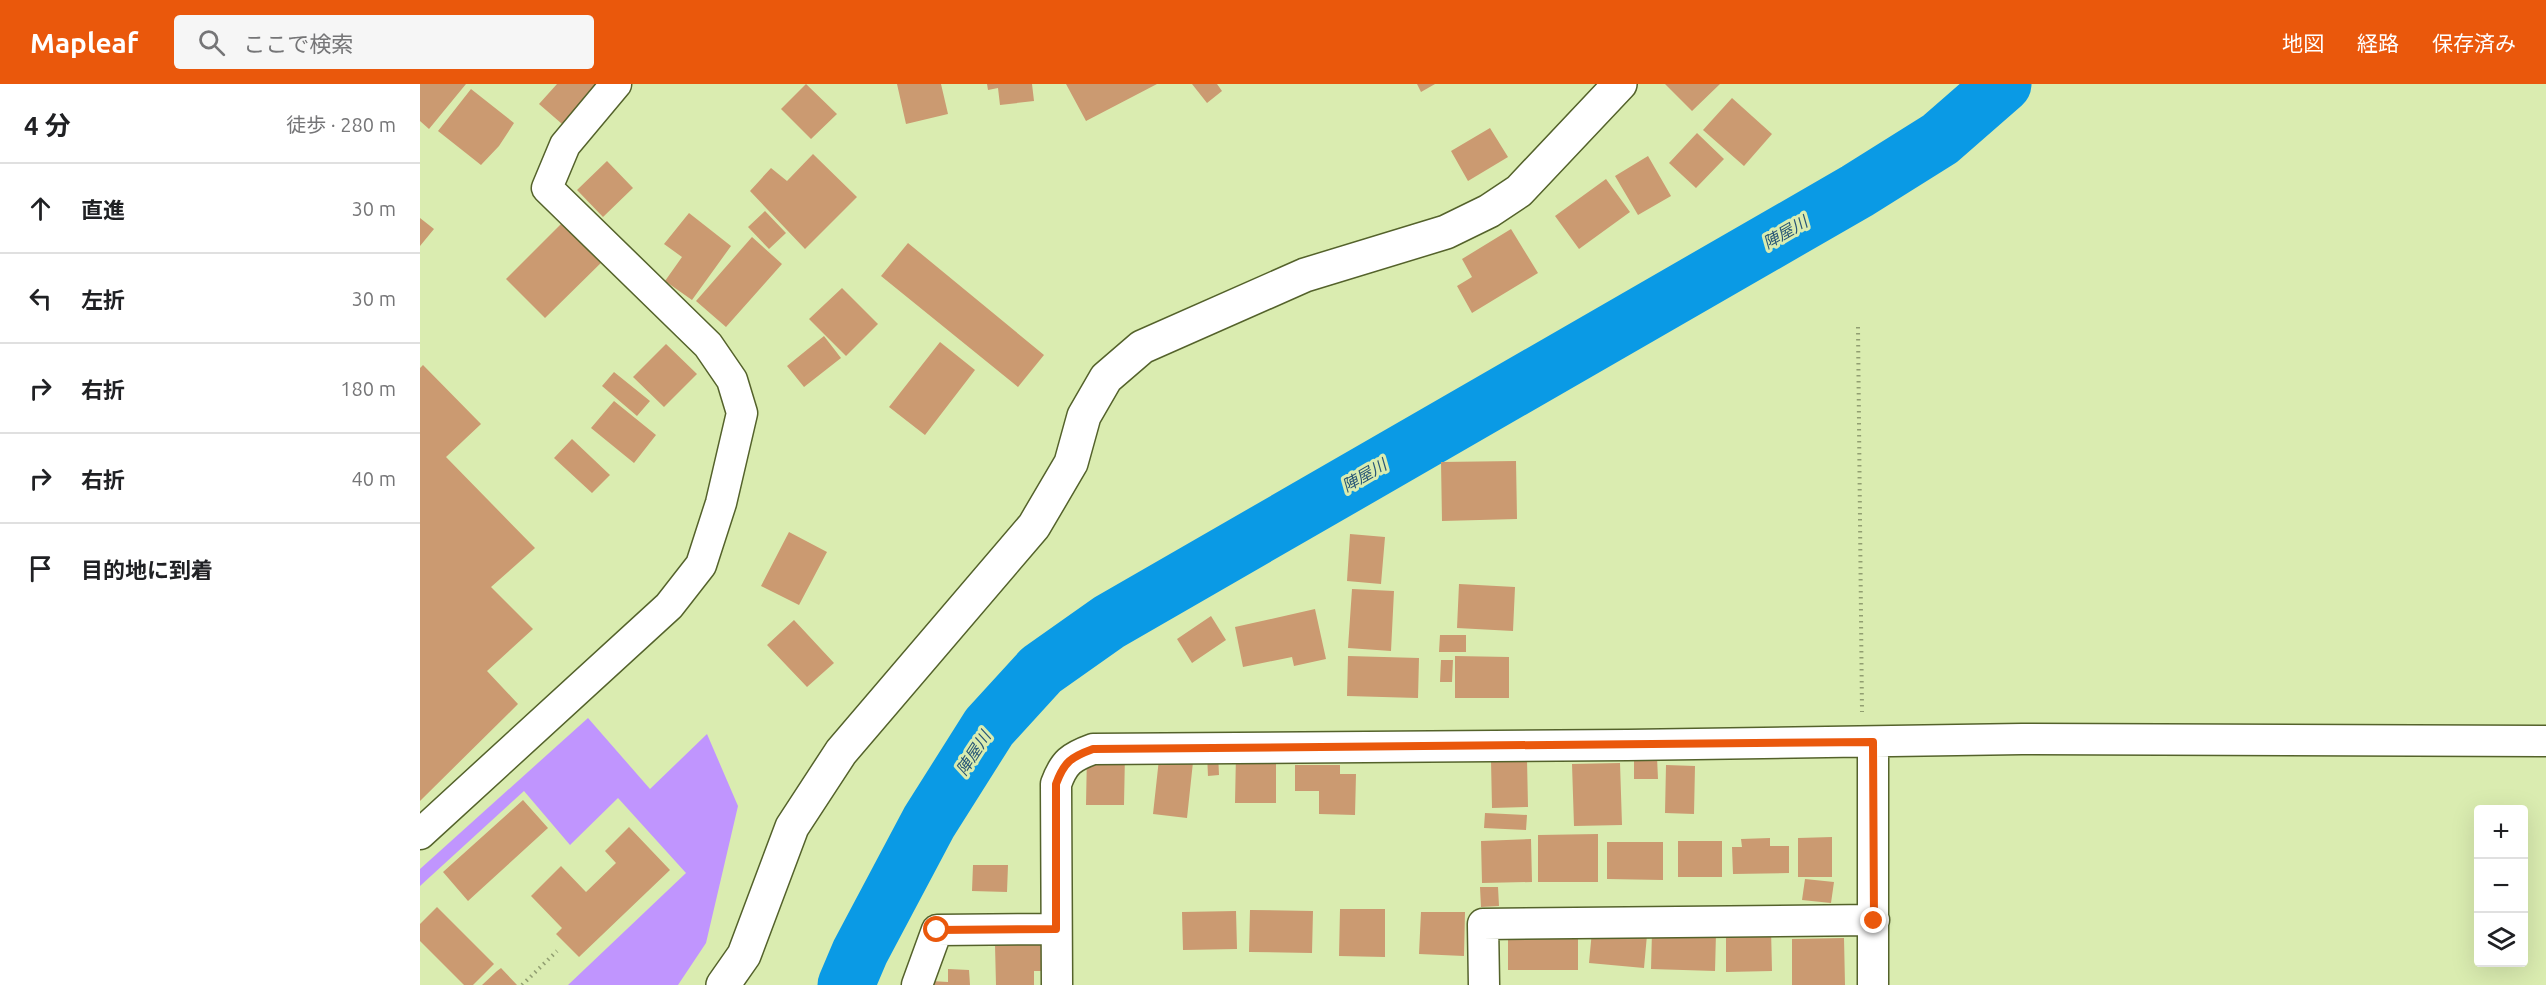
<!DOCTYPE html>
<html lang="ja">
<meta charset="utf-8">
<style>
body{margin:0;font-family:Ubuntu,"Noto Sans JP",sans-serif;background:#f6f6f6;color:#202124}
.controls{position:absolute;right:18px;bottom:18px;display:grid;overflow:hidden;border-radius:6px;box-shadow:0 6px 24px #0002}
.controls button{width:54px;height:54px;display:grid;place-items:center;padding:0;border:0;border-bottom:2px solid #e0e0e0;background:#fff;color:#202124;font:30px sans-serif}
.stop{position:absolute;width:18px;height:18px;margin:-14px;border:4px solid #ea580c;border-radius:50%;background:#fff}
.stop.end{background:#ea580c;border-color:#fff;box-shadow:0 2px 6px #0008}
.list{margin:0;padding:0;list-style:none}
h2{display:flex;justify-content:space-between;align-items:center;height:78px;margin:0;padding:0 24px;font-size:26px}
h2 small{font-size:20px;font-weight:400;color:#757577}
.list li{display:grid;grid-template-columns:39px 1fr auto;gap:18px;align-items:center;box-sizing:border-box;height:90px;padding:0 24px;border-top:2px solid #e0e0e0}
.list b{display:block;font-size:22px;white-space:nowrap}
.list em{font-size:20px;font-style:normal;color:#757577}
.icon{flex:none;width:33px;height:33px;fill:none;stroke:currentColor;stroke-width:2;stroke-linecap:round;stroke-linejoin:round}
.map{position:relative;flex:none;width:2126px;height:901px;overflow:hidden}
header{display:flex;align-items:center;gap:36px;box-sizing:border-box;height:84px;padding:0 30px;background:#ea580c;color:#fff}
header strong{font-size:28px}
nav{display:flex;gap:33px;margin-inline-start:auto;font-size:21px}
.search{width:420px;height:54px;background:#f6f6f6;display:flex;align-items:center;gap:15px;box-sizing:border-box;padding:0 21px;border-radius:6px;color:#757577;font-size:22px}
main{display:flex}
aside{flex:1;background:#fff}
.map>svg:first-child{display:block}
</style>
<header>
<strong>Mapleaf</strong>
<div class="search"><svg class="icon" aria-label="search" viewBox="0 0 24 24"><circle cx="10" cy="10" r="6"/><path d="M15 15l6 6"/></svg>ここで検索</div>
<nav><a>地図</a><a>経路</a><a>保存済み</a></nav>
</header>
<main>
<aside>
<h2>4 分<small>徒歩 · 280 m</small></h2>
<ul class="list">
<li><svg class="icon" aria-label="ahead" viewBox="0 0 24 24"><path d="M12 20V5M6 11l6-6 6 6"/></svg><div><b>直進</b></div><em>30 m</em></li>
<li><svg class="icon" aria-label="left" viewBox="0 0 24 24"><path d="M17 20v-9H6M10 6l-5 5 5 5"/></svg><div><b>左折</b></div><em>30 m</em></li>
<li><svg class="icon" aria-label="right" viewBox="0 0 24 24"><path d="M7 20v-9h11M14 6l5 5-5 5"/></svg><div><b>右折</b></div><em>180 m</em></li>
<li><svg class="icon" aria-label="right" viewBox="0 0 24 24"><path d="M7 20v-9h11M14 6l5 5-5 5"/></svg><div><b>右折</b></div><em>40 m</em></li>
<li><svg class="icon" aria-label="arrive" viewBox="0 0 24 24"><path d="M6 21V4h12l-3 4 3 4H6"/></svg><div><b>目的地に到着</b></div></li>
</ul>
</aside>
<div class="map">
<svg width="2126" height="901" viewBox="0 0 2126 901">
<rect width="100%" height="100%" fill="#daecb0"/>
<!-- forest -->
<path fill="#c095fe" d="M168 634 230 705 287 650 318 722 286 859 258 901H148L266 789 198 714 150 761 104 707 0 802V785Z"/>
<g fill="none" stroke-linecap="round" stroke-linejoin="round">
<!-- river -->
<path stroke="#0a9ae5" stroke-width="57" d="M426 901 440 868 509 738 569 643 621 586 689 538 1437 107 1520 55 1583 0"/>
</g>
<!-- building -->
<path fill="#cb9a71" d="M0 0H46L9 45 0 37Z
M137 0H189L149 46 119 20Z
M386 0 417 30 391 55 361 25Z
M477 0H521L528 30 486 40Z
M567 0H612L614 17 580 21 578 4 568 6Z
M646 0H737L666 37Z
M772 0H797L802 7 787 19Z
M997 0H1015L1001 8Z
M1245 0H1300L1272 27Z
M51 5 94 39 79 62 61 81 18 47Z
M1312 14 1352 50 1324 82 1283 46Z
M1070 44 1088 73 1048 97 1031 67Z
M1277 49 1304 75 1276 104 1249 79Z
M393 70 437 113 385 165 330 107 351 84 367 97Z
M1228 72 1251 112 1218 131 1195 92Z
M187 77 213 104 183 133 157 106Z
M1186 95 1210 128 1159 165 1135 132Z
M345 127 366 149 349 165 328 143Z
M269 129 311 162 272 216 245 197 262 173 244 160Z
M150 131 190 170 125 234 86 195Z
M0 134 14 145 0 162Z
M1091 145 1118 189 1052 229 1037 202 1052 193 1042 175Z
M332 153 362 180 306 243 276 217Z
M488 159 624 271 598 303 461 192Z
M422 204 458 240 426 272 389 235Z
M404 252 421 274 384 303 367 282Z
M520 258 555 286 505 351 469 323Z
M246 260 277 290 244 323 213 293Z
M3 281 61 340 26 373 115 464 71 503 113 545 67 587 98 620 0 717V284Z
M194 288 230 317 217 332 182 302Z
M194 317 236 351 214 379 171 344Z
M152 355 190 391 172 409 134 374Z
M1096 377 1097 435 1022 437 1021 378Z
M369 448 407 468 379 521 341 502Z
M930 450 965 453 961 500 927 497Z
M1039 500 1095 503 1093 547 1037 544Z
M932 505 974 507 971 567 928 564Z
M895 525 906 575 874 582 872 573 823 583 815 543Z
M791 532 806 556 772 579 757 555Z
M374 536 414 579 387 603 347 561Z
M1020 551H1046V568H1019Z
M928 572 999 574 998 614 927 612Z
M1035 572 1089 573V614H1035Z
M1021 576H1033L1032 598H1020Z
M667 669 705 670 704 721H666Z
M798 669 799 691 788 692 787 670Z
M816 670 856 671V719H815Z
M1237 673 1238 695H1214V674Z
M739 675 773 678 767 734 733 730Z
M1107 675 1108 723 1072 724 1071 676Z
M1200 679 1202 741 1154 742 1152 680Z
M875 681H920V690H936L935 731 899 730V707H875Z
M1246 681 1275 682 1274 730 1245 729Z
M103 716 128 744 48 817 23 788Z
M1065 729 1107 731 1106 746 1064 744Z
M209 743 250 786 159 873 136 850 142 844 111 812 141 782 166 808 196 779 185 767Z
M1178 750V798H1118V751Z
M1412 753V793H1378V754Z
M1350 754V762H1369V789L1313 790 1312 763H1322L1321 755Z
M1111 755 1112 798 1062 799 1061 757Z
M1258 757H1302V793H1258Z
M1187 758H1243V796L1187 795Z
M553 781H588L587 808 552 807Z
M1385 795 1414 798 1411 819 1382 816Z
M1060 803H1078L1079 822 1061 823Z
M17 823 74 880 53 901H44L0 857V840Z
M920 825H965V873L919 872Z
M830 826 893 827 892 869 829 868Z
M816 827 817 865 763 866 762 828Z
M1001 828H1045L1044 872 999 870Z
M1351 845 1352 887 1306 888V847Z
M1172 847 1227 851 1224 884 1169 879Z
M1232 848 1296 849 1295 887 1231 885Z
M1158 849V886H1088V850Z
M1424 854 1425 901H1372V855Z
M624 860 625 887H614V901H576L575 861Z
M81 884 97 901H62L77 887Z
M528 885 549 886 550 901H511V897L528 898Z"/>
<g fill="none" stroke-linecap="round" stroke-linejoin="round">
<!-- street casing -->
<g stroke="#54622b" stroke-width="33">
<path id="street" d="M1453 658V901
M0 750 249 522 281 481 301 419 322 329 312 296 288 261 127 104 145 61 196 0
M497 901 517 846 636 845
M637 901 636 700C644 678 651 673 673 665L1208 661 1602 655 2126 657
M1064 901 1063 840 1454 836"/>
</g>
<!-- secondary casing -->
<g stroke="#54622b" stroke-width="36">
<path id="secondary" d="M303 901 324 871 372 743 421 668 614 442 651 379 664 332 686 294 722 263 885 191 1026 148 1069 127 1099 107 1200 0"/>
</g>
<!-- path -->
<path stroke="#919e71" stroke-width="4" stroke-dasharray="1.5 4.5" stroke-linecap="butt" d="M1438 243 1442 628
M102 901 137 867"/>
<!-- street -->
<use href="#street" stroke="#fff" stroke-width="30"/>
<!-- secondary -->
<use href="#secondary" stroke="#fff" stroke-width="33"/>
</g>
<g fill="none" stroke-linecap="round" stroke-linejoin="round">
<!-- route -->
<path stroke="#ea580c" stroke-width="8" d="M517 846 636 845V700C644 678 651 673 673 665L1453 658 1454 837"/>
</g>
<g text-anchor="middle" stroke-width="6" stroke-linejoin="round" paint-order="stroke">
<!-- water labels -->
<g font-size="16" font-style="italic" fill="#285676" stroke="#daecb0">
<text transform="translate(1365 148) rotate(-30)" y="6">陣屋川</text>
<text transform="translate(944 391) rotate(-30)" y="6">陣屋川</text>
<text transform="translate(553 669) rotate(-57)" y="6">陣屋川</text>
</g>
</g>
</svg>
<div class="controls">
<button>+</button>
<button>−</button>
<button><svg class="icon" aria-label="layers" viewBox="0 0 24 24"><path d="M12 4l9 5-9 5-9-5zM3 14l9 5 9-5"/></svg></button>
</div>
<div class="stop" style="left:517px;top:846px"></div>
<div class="stop end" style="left:1454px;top:837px"></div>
</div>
</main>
